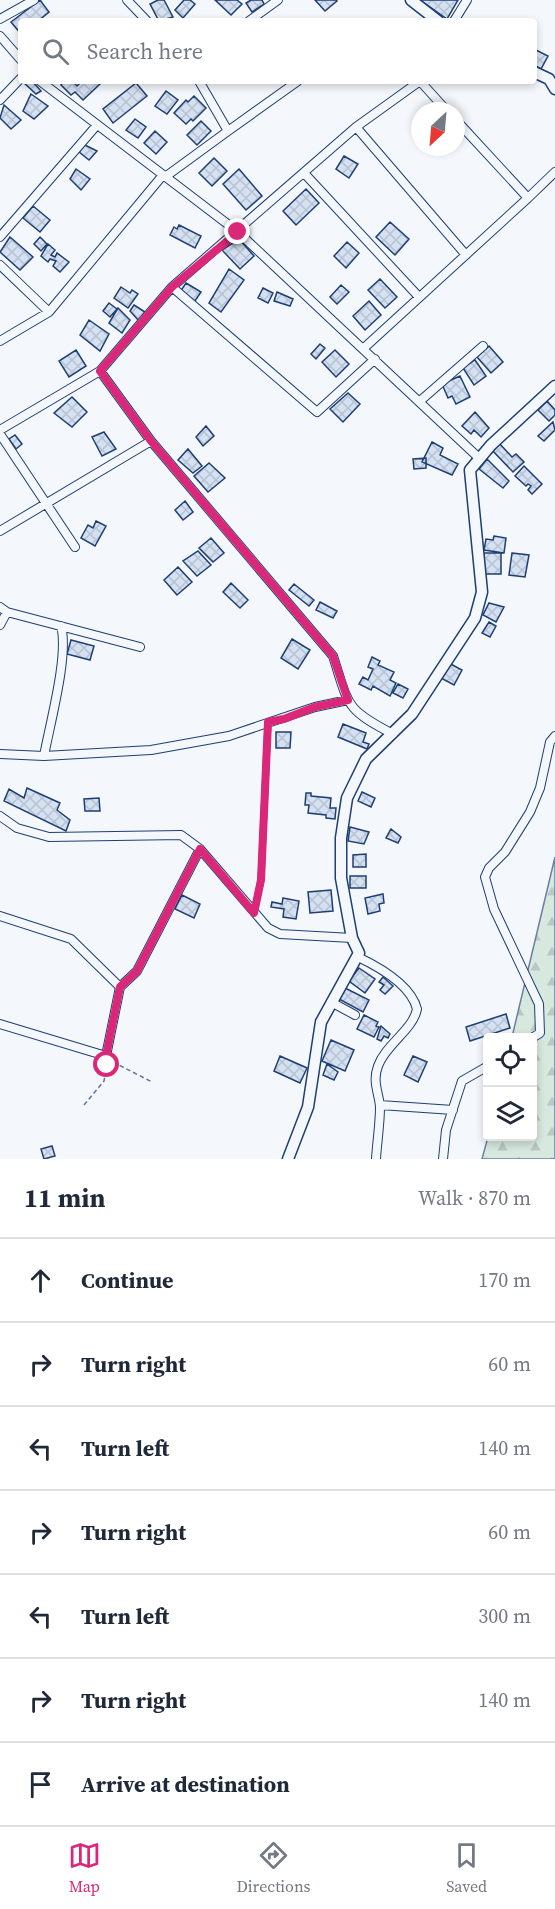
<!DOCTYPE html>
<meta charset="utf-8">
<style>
body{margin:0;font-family:"Source Serif 4",serif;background:#f6f6f7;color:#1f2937}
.controls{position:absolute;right:18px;bottom:18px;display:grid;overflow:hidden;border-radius:6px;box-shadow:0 3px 9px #0003}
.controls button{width:54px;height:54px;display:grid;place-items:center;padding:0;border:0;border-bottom:2px solid #e0e1e3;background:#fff;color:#1f2937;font:30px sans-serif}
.compass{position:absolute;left:411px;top:102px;width:54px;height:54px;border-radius:50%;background:#fff;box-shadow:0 3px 9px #0003;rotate:206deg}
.stop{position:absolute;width:18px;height:18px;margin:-14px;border:4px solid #db2777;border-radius:50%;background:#fff}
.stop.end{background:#db2777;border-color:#fff;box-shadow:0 2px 6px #0008}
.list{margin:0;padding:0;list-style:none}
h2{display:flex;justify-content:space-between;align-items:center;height:78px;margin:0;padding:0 24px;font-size:26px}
h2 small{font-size:20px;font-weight:400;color:#747a83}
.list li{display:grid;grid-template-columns:39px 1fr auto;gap:18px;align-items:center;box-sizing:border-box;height:84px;padding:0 24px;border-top:2px solid #e0e1e3}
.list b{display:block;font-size:22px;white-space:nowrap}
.list em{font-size:20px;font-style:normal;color:#747a83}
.icon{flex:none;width:33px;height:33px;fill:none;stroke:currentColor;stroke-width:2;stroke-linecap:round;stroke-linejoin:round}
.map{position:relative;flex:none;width:555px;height:1159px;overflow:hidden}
.search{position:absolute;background:#fff;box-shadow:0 3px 9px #0003;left:18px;right:18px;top:18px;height:66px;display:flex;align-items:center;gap:15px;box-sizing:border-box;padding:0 21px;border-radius:6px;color:#747a83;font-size:22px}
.sheet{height:666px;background:#fff}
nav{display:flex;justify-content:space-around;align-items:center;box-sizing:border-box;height:84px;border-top:2px solid #e0e1e3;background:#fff;font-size:16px;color:#747a83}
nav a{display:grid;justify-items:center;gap:3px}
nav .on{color:#db2777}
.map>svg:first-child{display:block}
</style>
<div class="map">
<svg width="555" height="1159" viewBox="0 0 555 1159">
<defs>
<pattern id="forest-firs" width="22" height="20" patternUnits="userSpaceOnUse" patternTransform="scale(1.5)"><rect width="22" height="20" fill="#d7e8df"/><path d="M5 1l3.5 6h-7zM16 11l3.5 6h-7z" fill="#b8c8c3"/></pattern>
<pattern id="building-cross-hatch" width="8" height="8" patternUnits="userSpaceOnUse" patternTransform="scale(1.5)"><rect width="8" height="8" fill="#d5e0f0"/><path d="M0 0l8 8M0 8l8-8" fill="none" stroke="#b6c1d1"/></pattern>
</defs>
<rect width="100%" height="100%" fill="#f4f7fb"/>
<!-- forest -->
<path fill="url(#forest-firs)" stroke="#687fa3" stroke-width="1.5" d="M555 857V1159H482L488 1137 532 1136V1038L512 1037Z"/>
<!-- building -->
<path fill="url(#building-cross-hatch)" stroke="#1d3f73" stroke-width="1.5" d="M40 0 49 12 38 21H21V34L11 22Z
M158 0H164L173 17 159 21 150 4Z
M184 0H190L195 4 183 18 175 10Z
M215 0H237L242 4 231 15Z
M251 0H262L264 4 252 12 246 3Z
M315 0H336L337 1 325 11Z
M420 0H458L447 19Z
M534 49 548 56 541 69 534 65Z
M22 81H32L41 91 36 94Z
M64 81H72L77 86 82 81 101 83 83 100 75 92 71 95 61 85Z
M136 83 147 96 113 123 103 109Z
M166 91 178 100 167 114 155 106Z
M31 94 48 106 34 119 23 111Z
M194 96 206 108 193 121 191 119 186 124 174 113 186 100 188 102Z
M4 105 21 120 11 129 0 118Z
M135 119 146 127 138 138 126 130Z
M201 121 211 131 197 145 187 135Z
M155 131 167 142 156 154 144 143Z
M85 145 97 151 89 160 79 152Z
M344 156 358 164 349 178 336 169Z
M214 158 227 171 212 186 199 173Z
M76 169 90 179 81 190 70 179Z
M239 169 262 196 246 210 223 184Z
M306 189 319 203 296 225 283 211Z
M33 206 50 220 40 232 23 218Z
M390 222 409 239 395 255 376 237Z
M179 225 201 236 195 248 170 235 174 227 177 229Z
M10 237 33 257 20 270 0 252Z
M40 237 47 244 41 251 34 244Z
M239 239 254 256 240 269 222 250Z
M347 242 359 253 346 268 334 256Z
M48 244 55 250 51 255 55 257 57 253 69 262 60 272 53 266 56 261 50 259 48 262 41 256Z
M229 269 244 280 221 312 209 303Z
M380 279 397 297 385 308 368 290Z
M186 283 201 292 195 301 180 292Z
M341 285 349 292 337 304 330 297Z
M121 287 130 293 132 290 138 294 128 308 114 298Z
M263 288 273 293 268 303 258 298Z
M277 292 293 299 290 306 274 301Z
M369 301 381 315 365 330 353 316Z
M109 303 117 309 110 317 103 311Z
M134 305 145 312 139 321 130 311Z
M118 308 130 320 122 333 109 323Z
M89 320 109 334 100 351 80 335Z
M320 344 325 348 316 359 311 354Z
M489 346 503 362 491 373 477 357Z
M76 350 86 366 69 377 59 361Z
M335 350 349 364 336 377 322 362Z
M475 360 486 376 474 385 463 368Z
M460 376 470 397 456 404 452 396 448 398 442 384Z
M348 393 360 404 343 422 330 409Z
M72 397 87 412 72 427 54 413Z
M547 401 555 410V415L549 421 538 410Z
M475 412 489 428 481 437 474 430 471 434 462 426Z
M553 422 555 430 544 441 538 436Z
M206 426 214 436 203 446 196 437Z
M104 432 116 449 102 456 92 437Z
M15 435 22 444 16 449 9 439Z
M432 442 443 448 440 455 458 464 452 475 422 462Z
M498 442 512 457 516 454 524 462 513 472 491 449Z
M188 449 202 466 193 473 178 460Z
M426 458V468L414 469 413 459Z
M487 459 509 481 503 488 479 469Z
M209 463 225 478 208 492 194 476Z
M524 466 542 484 532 494 528 490 531 486 528 484 526 486 515 476Z
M185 501 193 512 183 520 175 510Z
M96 521 106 526 95 546 81 538 88 525 93 528Z
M494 536 506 538 504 553 484 550 486 539 493 540Z
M211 538 224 553 213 562 199 548Z
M198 551 211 565 197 576 183 561Z
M484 553H501V574H484Z
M512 553 529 555 525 577 509 575Z
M178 567 192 582 177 595 164 580Z
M231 583 248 600 240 608 223 592Z
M294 584 314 600 309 606 289 590Z
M320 602 337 611 333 618 316 610Z
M489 603 504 607 496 622 483 615Z
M489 622 496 626 490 637 482 633Z
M292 639 310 650 298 669 281 658Z
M71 640 94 646 90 660 67 654Z
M372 657 380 661 378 665 394 672 390 680 396 683 390 696 373 686 371 690 359 684 363 677 368 680 373 669 368 667Z
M447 662 462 670 454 685 439 677Z
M398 684 408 689 403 698 393 693Z
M343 724 366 733 363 742 369 744 367 749 338 737Z
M276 732H291L290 748H276Z
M27 788 60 803 57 810 70 820 66 831 4 801 9 789 24 798Z
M362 792 375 798 371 807 358 801Z
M306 793H311V796L331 798 330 808H336L335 819 326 818V815L308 813 309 805H305Z
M99 798 100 811H85L84 799Z
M350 827 369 832 364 844 348 841Z
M391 829 401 837 398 843 386 838Z
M366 854V867H353V855Z
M350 876H366V888H350Z
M331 890 333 911 310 913 308 892Z
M383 894 384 903 379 904 380 911 368 914 365 898Z
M182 895 200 904 194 918 175 909Z
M283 898 299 901 296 919 283 917 284 909 271 907 272 902 282 904Z
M359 968 375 979 365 993 349 981Z
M383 977 393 986 385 994 380 990 384 985 379 982Z
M345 988 369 1000 363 1012 339 999Z
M506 1014 510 1028 470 1041 466 1027Z
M364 1015 378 1022 376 1026 379 1027 374 1037 357 1029Z
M381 1026 390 1034 388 1038 384 1036 381 1041 377 1039Z
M331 1040 354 1050 345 1071 322 1061Z
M280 1056 307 1068 300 1083 274 1071Z
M413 1056 427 1062 418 1082 404 1075Z
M327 1064 338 1072 334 1080 323 1075Z
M52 1146 55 1156 44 1159 41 1149Z"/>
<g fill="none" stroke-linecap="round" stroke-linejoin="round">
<!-- service casing -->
<g stroke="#1d3f73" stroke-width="7">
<path id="service" d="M254 913 261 880 268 722"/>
</g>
<!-- minor casing -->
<g stroke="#1d3f73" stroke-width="10">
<path id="minor" d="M127 0 147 21
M0 19 34 0
M249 21 278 0
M454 21 467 0
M0 36 21 60
M40 81 238 232 479 458
M0 100 21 78
M456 120 528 198 555 172
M356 127 466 255
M228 131 298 81
M304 173 419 297
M165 177 228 131 199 81
M0 237 97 125
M0 265 49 312
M172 287 317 412 375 359
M0 341 49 312 163 175
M364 348 528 198
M100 371 151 441 333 656C349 706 345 709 393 734
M420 401 483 346
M0 430 100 371 172 287 356 127 420 81 447 111
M0 434 75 547
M0 531 151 441
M0 607 7 612 140 647
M0 625 7 612
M0 754 44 756 151 750 229 736 315 707 348 700
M44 756C50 723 69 655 61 626
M0 816 17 828 49 837 181 835 200 849 268 928 280 934 352 938
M0 916 71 939 120 987 106 1056 0 1024
M358 957C379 967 411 985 417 1009 413 1030 386 1044 378 1066 372 1082 379 1093 380 1107 380 1124 377 1142 376 1159
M120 987 137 971 200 849
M331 1002 355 1015
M532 1038 540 1033 539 1004 494 909 485 877 489 868 505 852 530 812 540 788 550 742 555 736
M380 1105 453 1110
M443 1159 446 1130 462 1081 488 1066"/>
</g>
<!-- tertiary casing -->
<g stroke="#1d3f73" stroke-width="13">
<path id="tertiary" d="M411 0 438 21
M534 72 549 79 555 89
M288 1159 308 1107 321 1022 359 953 352 938 341 878V838L347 798 366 759 412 714 475 618 482 592 470 470 491 445 555 386"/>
</g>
<!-- path -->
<path stroke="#5e769c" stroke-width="1.5" stroke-dasharray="4.5 3" stroke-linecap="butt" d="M113 1062 152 1082
M84 1105 104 1081 107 1066"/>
<!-- service -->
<use href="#service" stroke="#f4f7fb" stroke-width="4.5"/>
<!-- minor -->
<use href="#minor" stroke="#f4f7fb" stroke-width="8"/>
<!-- tertiary -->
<use href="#tertiary" stroke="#f4f7fb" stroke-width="10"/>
</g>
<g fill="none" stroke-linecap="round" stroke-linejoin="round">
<!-- route -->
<path stroke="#db2777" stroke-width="8" d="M107 1065 106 1056 120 987 137 971 200 849 254 913 261 880 268 722 284 719 315 707 348 700 333 656 151 441 100 371 172 287 238 232"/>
</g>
</svg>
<div class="controls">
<button><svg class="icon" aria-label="locate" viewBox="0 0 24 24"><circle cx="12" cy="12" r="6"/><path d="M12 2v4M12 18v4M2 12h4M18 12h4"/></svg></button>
<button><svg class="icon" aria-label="layers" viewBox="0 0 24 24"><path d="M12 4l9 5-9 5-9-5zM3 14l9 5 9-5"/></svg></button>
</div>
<svg class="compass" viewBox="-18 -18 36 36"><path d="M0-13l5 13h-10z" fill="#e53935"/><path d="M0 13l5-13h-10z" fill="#747a83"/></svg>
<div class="stop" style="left:107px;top:1065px"></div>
<div class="stop end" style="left:238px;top:232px"></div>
<div class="search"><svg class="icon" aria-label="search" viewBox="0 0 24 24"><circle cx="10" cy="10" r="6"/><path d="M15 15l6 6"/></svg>Search here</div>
</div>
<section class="sheet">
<h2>11 min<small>Walk · 870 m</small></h2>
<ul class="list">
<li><svg class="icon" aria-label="ahead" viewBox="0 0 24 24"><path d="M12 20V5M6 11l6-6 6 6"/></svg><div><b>Continue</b></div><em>170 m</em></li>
<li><svg class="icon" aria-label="right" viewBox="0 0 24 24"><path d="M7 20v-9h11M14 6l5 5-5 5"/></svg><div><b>Turn right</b></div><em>60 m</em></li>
<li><svg class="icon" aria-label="left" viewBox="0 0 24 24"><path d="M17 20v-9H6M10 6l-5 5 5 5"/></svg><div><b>Turn left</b></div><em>140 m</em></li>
<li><svg class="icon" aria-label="right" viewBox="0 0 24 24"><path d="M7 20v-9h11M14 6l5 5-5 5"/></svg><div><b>Turn right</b></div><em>60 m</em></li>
<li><svg class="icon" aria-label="left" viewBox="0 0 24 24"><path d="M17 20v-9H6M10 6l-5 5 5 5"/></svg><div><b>Turn left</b></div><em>300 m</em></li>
<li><svg class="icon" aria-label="right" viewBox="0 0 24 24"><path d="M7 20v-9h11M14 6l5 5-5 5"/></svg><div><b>Turn right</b></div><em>140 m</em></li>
<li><svg class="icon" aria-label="arrive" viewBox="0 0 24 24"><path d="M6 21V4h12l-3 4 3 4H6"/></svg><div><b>Arrive at destination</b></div></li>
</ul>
</section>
<nav>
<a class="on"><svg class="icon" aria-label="map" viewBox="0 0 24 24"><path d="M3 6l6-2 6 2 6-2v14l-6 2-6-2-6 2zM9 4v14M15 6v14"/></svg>Map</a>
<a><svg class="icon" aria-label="directions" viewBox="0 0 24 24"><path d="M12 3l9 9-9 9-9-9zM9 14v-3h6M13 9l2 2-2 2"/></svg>Directions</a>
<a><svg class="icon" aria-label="saved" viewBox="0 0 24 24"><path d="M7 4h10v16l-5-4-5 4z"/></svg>Saved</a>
</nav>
